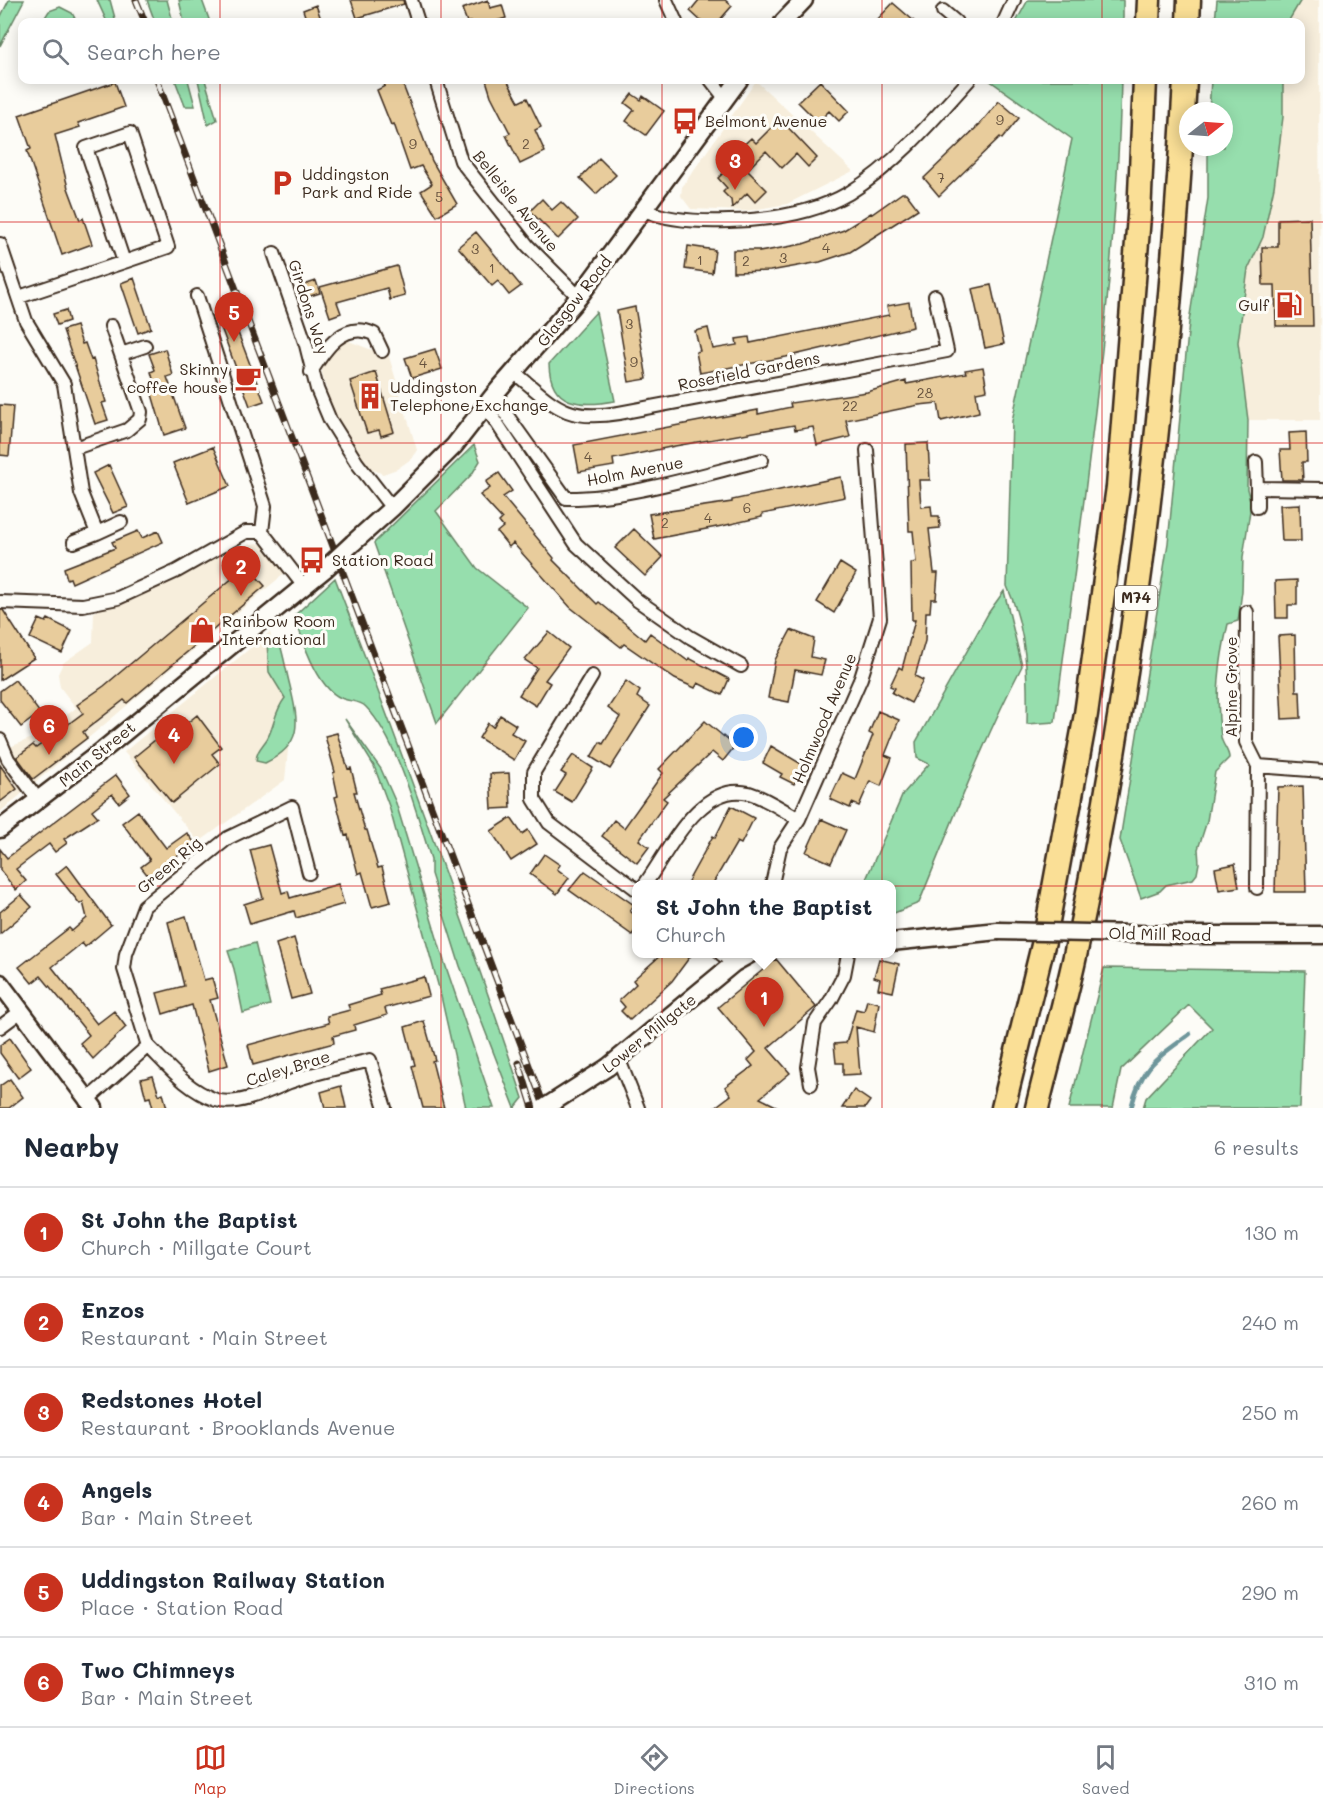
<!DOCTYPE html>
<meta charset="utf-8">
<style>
body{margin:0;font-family:Mali,sans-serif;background:#f2f2f3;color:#1f2937}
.compass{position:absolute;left:1179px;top:102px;width:54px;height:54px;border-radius:50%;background:#fff;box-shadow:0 3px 15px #0003;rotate:73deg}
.you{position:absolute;left:744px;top:738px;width:21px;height:21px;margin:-15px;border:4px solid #fff;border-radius:50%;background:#1a73e8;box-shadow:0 0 0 9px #1a73e833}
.badge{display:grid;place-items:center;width:39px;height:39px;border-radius:50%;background:#c8321e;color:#fff;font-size:20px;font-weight:700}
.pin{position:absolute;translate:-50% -50px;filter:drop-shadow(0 2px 3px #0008)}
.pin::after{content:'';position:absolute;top:32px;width:21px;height:18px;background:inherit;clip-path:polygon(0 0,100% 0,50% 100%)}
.popup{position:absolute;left:632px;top:880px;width:264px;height:78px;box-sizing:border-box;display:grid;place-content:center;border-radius:12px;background:#fff;filter:drop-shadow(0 2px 4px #0005);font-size:20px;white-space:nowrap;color:#747a83}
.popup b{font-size:22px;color:#1f2937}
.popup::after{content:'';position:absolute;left:50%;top:100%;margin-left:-12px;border:12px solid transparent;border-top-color:#fff}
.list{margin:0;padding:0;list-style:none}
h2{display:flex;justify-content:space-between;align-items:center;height:78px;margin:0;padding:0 24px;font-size:26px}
h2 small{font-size:20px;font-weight:400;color:#747a83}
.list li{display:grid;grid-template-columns:39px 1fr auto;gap:18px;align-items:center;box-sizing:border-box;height:90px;padding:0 24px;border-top:2px solid #e0e1e3}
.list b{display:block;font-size:22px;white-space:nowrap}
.list p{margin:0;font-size:20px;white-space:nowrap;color:#747a83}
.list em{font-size:20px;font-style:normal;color:#747a83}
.icon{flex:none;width:33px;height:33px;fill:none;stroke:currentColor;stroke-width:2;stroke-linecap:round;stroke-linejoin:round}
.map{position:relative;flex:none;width:1323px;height:1108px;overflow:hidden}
.search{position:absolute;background:#fff;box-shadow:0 3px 15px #0003;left:18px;right:18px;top:18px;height:66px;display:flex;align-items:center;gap:15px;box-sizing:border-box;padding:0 21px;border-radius:12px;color:#747a83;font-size:22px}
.sheet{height:618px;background:#fff}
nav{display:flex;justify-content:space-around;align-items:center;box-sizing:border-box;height:84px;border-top:2px solid #e0e1e3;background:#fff;font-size:16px;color:#747a83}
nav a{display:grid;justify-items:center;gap:3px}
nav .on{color:#c8321e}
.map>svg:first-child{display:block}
</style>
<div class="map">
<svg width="1323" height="1108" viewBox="0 0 1323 1108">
<rect width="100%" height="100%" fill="#fdfcf7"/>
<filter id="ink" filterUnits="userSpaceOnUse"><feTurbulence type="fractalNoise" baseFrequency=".0167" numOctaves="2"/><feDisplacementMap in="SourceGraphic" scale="12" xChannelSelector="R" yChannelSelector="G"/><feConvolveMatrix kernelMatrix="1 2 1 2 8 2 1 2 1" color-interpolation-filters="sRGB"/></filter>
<g filter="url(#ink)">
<!-- built -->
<path fill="#f7eedc" d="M1282 0H1319L1320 420H1230L1263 80H1300V22H1269Z
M756 81 853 171 787 204 746 211 691 209 681 196 682 187Z
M341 338 377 352 387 350 417 450 411 459 397 469 383 474 369 468 341 426 329 400 322 373 324 358Z
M257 543 265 546 285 573 0 812V751L42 734 76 708 60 687 58 674 63 663 93 642 94 612 232 548Z
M270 632 291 720 285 780 199 842 124 752Z"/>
<!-- green -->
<path fill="#96dead" stroke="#688466" stroke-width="1.5" d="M9 0H24L0 46V18Z
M97 0H110L116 22H107Z
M147 0H167L173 22H155Z
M179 0H202L210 22H184Z
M1028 0H1123V22H1016Z
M1217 0H1301L1288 22H1215Z
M60 7 72 13 77 22H42L49 11Z
M175 80H188L195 106H185Z
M198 80H205L217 120 208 125Z
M989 80H1121C1116 294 1082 509 1055 722L1027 724C1028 677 1027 630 1007 586L1012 421 1072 139Z
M1211 80H1283V117L1274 187 1263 237 1248 269 1238 342 1248 420 1247 489 1251 504 1243 557 1242 591 1238 621 1228 624C1219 663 1215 696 1221 737 1222 745 1229 750 1229 758L1215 772 1207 821 1198 849 1199 863 1197 874 1193 879 1166 885 1160 891 1141 898 1120 840 1168 543 1189 322 1208 198V147H1224V111H1209Z
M596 312 615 401C581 407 550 406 549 364Z
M474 445 480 461 472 474 436 511 477 568 528 608 437 723 374 543Z
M335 578C401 750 465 923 523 1098L515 1108 460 966 431 874V859C417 815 398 740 366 707 360 700 349 702 341 698 317 688 301 638 295 615Z
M1004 591 1022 666C982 743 952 823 919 903L892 914 891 884H864L903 794 929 764 917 758 916 742 989 612Z
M271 639 279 641C284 656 286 671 290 686 299 723 303 745 265 763L256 761C257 750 261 748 267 739 275 725 274 712 285 698L269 672 267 643Z
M345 719 381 769 396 803 444 961 494 1108H466L440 992 389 806 374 766Z
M255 943 270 1005 243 1013 234 969 228 951Z
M1104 968 1305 971 1300 1108H1143L1146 1098 1212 1028 1189 1005 1121 1070 1113 1108H1069Z"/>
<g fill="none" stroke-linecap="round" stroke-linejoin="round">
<!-- stream -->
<path stroke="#6e969b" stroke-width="4.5" d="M1131 1108C1142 1065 1156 1059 1190 1034"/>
</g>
<!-- building -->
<path fill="#e8cc9c" stroke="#3b2a1e" stroke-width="1.5" d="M351 0H403L404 4 357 18Z
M488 0 490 8 502 5 506 18 493 22H467L462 9Z
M699 0H725L732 6 718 22H702L690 11Z
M893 3 915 22H875Z
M316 5 322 22H307L303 10Z
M382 80H401L432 161 457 204 437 216 421 191 432 184 421 166 410 170 394 124 391 125 377 90 385 86Z
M486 80H507L519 102 527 98 541 127 535 130 545 152 520 164 506 135 510 133 491 96Z
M820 81 849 111 839 121 829 111 818 122 798 102Z
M115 82 124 107 78 123 80 127 55 135 68 188 80 220 83 218 92 244 62 255 27 151 31 149 19 115Z
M632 94 641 100 643 96 664 111 646 135 626 121 634 110 625 103Z
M999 101 1019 118 1002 139 1000 137 939 196 924 178 980 124Z
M780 119 817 158 808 167 796 154 782 168 766 151 747 170 767 190 755 202 747 193 732 208 731 200 723 192 727 188 718 178 740 157 736 152 751 138 756 143Z
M599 158 616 175 596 194 580 178Z
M902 193H906L918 209 850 252 820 262 770 271 733 272V250H759V252L803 244 844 230 871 213 872 214Z
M542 199 552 210 561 202 578 219 558 239 530 211Z
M1310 218 1313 326H1276L1275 285H1263L1262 247H1278V219Z
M476 232 521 286 509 295 498 281 492 286 458 247Z
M688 246 715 250 712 273 685 269Z
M397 266 405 296 390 300 387 288 337 302 341 313 330 317 320 287Z
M134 278 151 328 138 333 121 283Z
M316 281 320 293 307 297 304 285Z
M991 285 1004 344 985 348 972 289Z
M909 302 913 327 786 357 700 373 696 352 700 351 695 331 708 328 713 349 737 345 736 339 749 337 750 343 889 315 887 306Z
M635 307 647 379 629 382 617 311Z
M66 310 69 321 57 325 53 314Z
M232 317 264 401 250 406 219 322Z
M76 326 82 344 85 343 91 360 93 359 106 402 102 403 108 420 95 424 63 330Z
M165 349 173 375 167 377 185 428 164 435 151 391 156 389 151 372 155 370 149 354Z
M435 349 442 369 412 378 405 358Z
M983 367 987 390 976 392 979 412 941 421 938 403 919 405 846 420 850 437 817 445 813 427 795 430 794 425 675 446 613 459 614 466 579 472 574 445 758 410V414L791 407 790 403 867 392 906 381V384L966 373 965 370Z
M376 372 394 432 381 436 379 430 367 433 350 381Z
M0 405 13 406 9 456 0 455Z
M1306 432 1307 462H1302L1303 480H1282L1280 450H1290L1289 433Z
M928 443 930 480H919L921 507 931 506 932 516H939L940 528 929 529 934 573H938L936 599H931L930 612H926L925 641 915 676 923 680 911 703 892 693 895 688 890 686 899 667 902 669 915 620H912L911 563 916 562 913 531H909L906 444Z
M213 447 230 486 189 503 173 463Z
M109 465 128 507 113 513 93 473Z
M499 473 512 491 503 497 554 558 553 560 597 604 599 602 645 640 650 633 688 661 689 658 729 679 722 695 698 683 695 688 675 679 624 644 621 647 570 607 513 543 509 547 497 532 503 527 499 522 502 519 480 495 490 488 486 482Z
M841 477 845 497 762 514V517L722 526 654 539 649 514 732 502V500Z
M1300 504 1301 541H1282L1280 505Z
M634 529 663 557 645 576 615 548Z
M138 531 142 538 158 531 163 542 72 583 70 578 67 579 64 568 115 548 112 542Z
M840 563 856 573 834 613 817 602Z
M247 566 265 586 127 703 124 700 83 732 87 738 33 779 17 757 33 745 36 748 83 713 77 705 104 686Z
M1297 580V605H1288V618H1276L1275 581Z
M0 610H3L34 658 0 680Z
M39 619 46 622 48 619 72 631 62 653 30 638Z
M791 630 814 639 811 657 825 660 821 675 795 670 789 702 768 698 775 660Z
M549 632 569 648 545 680 550 683 536 706 519 695 537 668 525 660Z
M1295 635 1296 691H1300L1301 718 1282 719 1278 636Z
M15 680 40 713 21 727 0 700V691Z
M626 681 640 691 637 697 650 706 610 769 591 757 600 742 603 744 620 717 608 708Z
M878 711 899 720 885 755 892 758 881 786 870 781 859 806 852 803 850 808 830 799 842 773 855 779 873 735 869 733Z
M197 715 221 747 212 754 220 764 172 803 134 757 160 736 165 741Z
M500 715 516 725 511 733 525 741 514 760 479 738 488 723 493 727Z
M705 721 735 746 723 761 712 752 663 798 667 801 639 840 649 847 637 863 602 836 614 820 624 828 663 773 659 769Z
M337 733 348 769 351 768 357 792H354L365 830H367L378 868 382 867 391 902 372 907 362 872 358 874 348 835 345 836 335 797 338 796 333 773 335 772 325 736Z
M771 746 803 765 794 784 780 777 782 774 763 763Z
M573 755 593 768 572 802 555 792 566 775 561 772Z
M0 765 17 789 0 802Z
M509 773 511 808 492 809 490 774Z
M116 775 130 794 119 803 112 794 92 810 98 817 64 839 67 843 55 852 49 844 16 869 26 881 16 890 0 870V849L7 858Z
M1303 786 1306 892H1275L1278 787Z
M731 806 754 818 741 844 737 842 712 885H686L713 836 715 838Z
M138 811 166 848 187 833 195 843 149 877 141 867 150 860 122 823Z
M511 818 522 834 528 830 537 844 511 861 491 831Z
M821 819 846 830 831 863 806 852Z
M269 845 282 893 288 891 290 898 338 884 344 904 296 918 294 911 250 924 244 904 263 898 250 850Z
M544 854 560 865 557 869 569 878 557 894 530 874Z
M1235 864 1239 887 1219 890 1215 868Z
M67 865 111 925 85 947 82 943 52 967 97 1024 114 1011 126 1027 93 1059 80 1043 89 1035 65 1005 41 976 32 983 19 967 69 928 72 931 87 918 83 902 80 904 56 874Z
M585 871 634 905 630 911 636 916V929L632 935 569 890Z
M21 895 32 907 0 934V912Z
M186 916 204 980 212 978 218 998 210 1000 228 1065 209 1071 192 1005 163 1014 157 993 184 986 168 922Z
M294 938 310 994 291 999 276 944Z
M662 954H692L672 981 630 1020 621 1011 625 1007 619 1000 636 984 633 980Z
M776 959 816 1007 768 1048 790 1073 760 1098 780 1108H714L731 1095 725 1087 753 1066 748 1060 756 1052 718 1007Z
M879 959 899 964 893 992 878 989 880 979 874 977Z
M424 977 429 996 385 1008 387 1015 354 1025 355 1030 333 1036 334 1043 253 1065 248 1045 329 1023 327 1016 350 1010 348 1005 381 995 379 989Z
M867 1000 879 1003 874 1032 856 1027 860 1074 843 1075V1063H836L834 1044 846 1043 856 1009 864 1011Z
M424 1021 435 1060 432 1061 444 1108H423L412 1066 415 1065 405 1027Z
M10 1038 31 1068 18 1078 0 1053V1045Z
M153 1076 159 1095 163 1093 167 1108H153L150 1097 146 1098 141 1079Z
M10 1079 23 1097 9 1108H0V1086Z
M341 1086 346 1108H325L321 1092Z
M854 1090 870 1101 865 1108H842Z"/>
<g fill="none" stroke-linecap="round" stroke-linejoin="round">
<!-- street casing -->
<g stroke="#3b2a1e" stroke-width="16">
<path id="street" d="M411 0 418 22
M666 0 676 22
M943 11 956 22
M1004 22 1014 0
M436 80 461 161 528 246 579 297
M711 80 725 98
M644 210C669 221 702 222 729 221 769 220 815 213 849 193 896 164 933 120 969 80
M0 244 26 321 64 384 81 493 97 533 121 522
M274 253 306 345 317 389 330 420 357 463 392 508
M197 296 265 506 262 532
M19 297 124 262 86 148 130 133 168 247 124 262
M121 354 145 346
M311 372C325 349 344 320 374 334L382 351
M515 373C555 406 565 422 619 413L947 351 935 296
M493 396 566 498C625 499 704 474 762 460
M485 405 576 544 637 600 690 637 741 666
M75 448 127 430 140 419 141 412 111 326
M1256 462 1257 488
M1257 507V488L1323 489
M74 542 97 533
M0 602 83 605 118 598 177 571 246 532H262L303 585
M1247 612 1246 742 1258 766 1323 771
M592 676 534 772V799L549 823 636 889
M0 740 8 759 39 801
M645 884C669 851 700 781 749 793 766 798 784 811 799 819L861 678 880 618 867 450
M772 884 780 848 799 819
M1257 888 1258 766
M721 954 734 963
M0 1027 20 1012
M148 1046C169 1067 187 1090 216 1100 238 1107 271 1090 290 1082 316 1072 344 1067 370 1060L385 1108
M619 1060 638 1108
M811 1084 808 1067 815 1023 831 1000 844 975 848 954
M86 1101 148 1046 124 969 126 954 144 906 228 838 292 807 309 873"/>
</g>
<!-- secondary casing -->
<g stroke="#3b2a1e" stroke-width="21">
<path id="secondary" d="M783 22 804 0
M353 543 392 508 454 446 493 396 579 297 739 80
M0 829 103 750 325 569
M1182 935H1323
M891 942 998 931
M0 983 94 1108
M608 1067 734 963 750 954"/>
</g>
<!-- highway casing -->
<g stroke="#3b2a1e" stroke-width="27">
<path id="highway" d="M1148 22 1149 0
M1188 22 1189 0
M1003 1108 1045 937 1086 714 1118 487 1139 216 1145 80
M1037 1108C1049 1057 1064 1007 1075 956 1136 668 1169 373 1185 80"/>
</g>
<!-- street -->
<use href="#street" stroke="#fdfcf7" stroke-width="12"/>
<!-- secondary -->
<use href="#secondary" stroke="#fdfcf7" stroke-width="16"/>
<!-- highway -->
<use href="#highway" stroke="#fadf96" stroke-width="22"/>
<!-- rail casing -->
<g stroke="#3b2a1e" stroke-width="7">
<path id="rail" d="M136 0 145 22
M157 80 545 1108
M519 1063 533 1108"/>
</g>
<!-- rail -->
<use href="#rail" stroke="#fdfcf7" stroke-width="4.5" stroke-dasharray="14" stroke-linecap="butt"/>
<!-- secondary-bridge casing -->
<g stroke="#3b2a1e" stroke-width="21" stroke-linecap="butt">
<path id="secondary-bridge" d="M325 569 353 543
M998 931 1182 935
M544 1108 608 1067"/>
</g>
<!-- secondary-bridge -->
<use href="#secondary-bridge" stroke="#fdfcf7" stroke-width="16"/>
</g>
</g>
<!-- grid -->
<path fill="none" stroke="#d62828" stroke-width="1.5" stroke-opacity="0.55" d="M220 0V22M441 0V22M662 0V22M882 0V22M1102 0V22M220 80V1108M441 80V1108M662 80V1108M882 80V1108M1102 80V1108M0 222H1323M0 443H1323M0 665H1323M0 886H1323"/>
<!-- icons -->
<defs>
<g id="bus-bare" transform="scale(2.07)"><path d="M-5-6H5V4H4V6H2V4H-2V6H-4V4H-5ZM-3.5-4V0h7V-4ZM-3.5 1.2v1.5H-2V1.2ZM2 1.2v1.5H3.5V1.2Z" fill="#c8321e" stroke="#fdfcf7" stroke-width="2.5" paint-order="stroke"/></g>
<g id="parking-bare" transform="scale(2.07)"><path d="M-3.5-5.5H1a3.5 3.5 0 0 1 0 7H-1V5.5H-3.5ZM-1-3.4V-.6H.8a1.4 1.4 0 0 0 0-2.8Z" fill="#c8321e" stroke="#fdfcf7" stroke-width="2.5" paint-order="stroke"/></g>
<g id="fuel-bare" transform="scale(2.07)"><path d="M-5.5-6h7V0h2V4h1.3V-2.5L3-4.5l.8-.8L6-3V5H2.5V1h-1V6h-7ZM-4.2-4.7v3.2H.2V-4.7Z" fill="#c8321e" stroke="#fdfcf7" stroke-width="2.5" paint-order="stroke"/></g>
<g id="cafe-bare" transform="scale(2.07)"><path d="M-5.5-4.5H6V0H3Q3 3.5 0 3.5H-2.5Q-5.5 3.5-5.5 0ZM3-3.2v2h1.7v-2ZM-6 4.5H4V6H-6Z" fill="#c8321e" stroke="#fdfcf7" stroke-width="2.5" paint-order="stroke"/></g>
<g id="building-bare" transform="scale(2.07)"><path d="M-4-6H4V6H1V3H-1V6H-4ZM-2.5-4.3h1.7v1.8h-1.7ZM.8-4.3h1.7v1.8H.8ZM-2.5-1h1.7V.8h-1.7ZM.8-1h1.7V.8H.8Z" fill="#c8321e" stroke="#fdfcf7" stroke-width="2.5" paint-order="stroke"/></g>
<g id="shop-bare" transform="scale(2.07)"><path d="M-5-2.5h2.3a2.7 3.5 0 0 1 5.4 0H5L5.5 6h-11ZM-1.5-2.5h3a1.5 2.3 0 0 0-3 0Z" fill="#c8321e" stroke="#fdfcf7" stroke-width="2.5" paint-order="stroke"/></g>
</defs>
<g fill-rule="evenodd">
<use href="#bus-bare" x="685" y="121"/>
<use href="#parking-bare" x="282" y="183"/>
<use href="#fuel-bare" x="1289" y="305"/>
<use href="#cafe-bare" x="248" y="378"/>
<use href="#building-bare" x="370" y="396"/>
<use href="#bus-bare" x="312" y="560"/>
<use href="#shop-bare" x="202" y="630"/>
</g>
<g text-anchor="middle" stroke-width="6" stroke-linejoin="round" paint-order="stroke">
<!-- number labels -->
<g font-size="14" fill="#66523e">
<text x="1000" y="125">9</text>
<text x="413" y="149">9</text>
<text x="526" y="149">2</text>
<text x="941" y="183">7</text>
<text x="439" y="202">5</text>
<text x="826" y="253">4</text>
<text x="475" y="254">3</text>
<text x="783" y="263">3</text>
<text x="700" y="265">1</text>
<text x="746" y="266">2</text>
<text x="492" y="273">1</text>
<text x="629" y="329">3</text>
<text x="634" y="367">9</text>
<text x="423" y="368">4</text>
<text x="925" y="398">28</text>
<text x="850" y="411">22</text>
<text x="588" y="462">4</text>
<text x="747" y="513">6</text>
<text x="708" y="523">4</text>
<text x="665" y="528">2</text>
</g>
<!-- shield labels -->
<rect fill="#fdfcf7" stroke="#75695f" stroke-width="1.5" x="1115" y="586" width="42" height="24" rx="4.5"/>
<g font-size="15" font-weight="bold" fill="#3b2a1e">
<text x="1136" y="603">M74</text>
</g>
<!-- poi labels -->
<g font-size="16" fill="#3b2a1e" stroke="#fdfcf7" text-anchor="start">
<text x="705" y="127">Belmont Avenue</text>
<text x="302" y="180">Uddingston<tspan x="302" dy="18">Park and Ride</tspan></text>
<text x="1269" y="311" text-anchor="end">Gulf</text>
<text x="228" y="375" text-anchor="end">Skinny<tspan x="228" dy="18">coffee house</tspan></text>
<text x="390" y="393">Uddingston<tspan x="390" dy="18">Telephone Exchange</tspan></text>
<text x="332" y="566">Station Road</text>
<text x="222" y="627">Rainbow Room<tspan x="222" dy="18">International</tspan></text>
</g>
<!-- street labels -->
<g font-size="16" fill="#3b2a1e" stroke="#fdfcf7">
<text transform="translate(516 201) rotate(51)" y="6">Belleisle Avenue</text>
<text transform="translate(574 301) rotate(-52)" y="6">Glasgow Road</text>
<text transform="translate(309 307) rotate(72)" y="6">Girdons Way</text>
<text transform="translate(749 371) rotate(-11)" y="6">Rosefield Gardens</text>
<text transform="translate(635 471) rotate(-11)" y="6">Holm Avenue</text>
<text transform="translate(1231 687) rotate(-90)" y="6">Alpine Grove</text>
<text transform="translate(824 718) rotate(-67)" y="6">Holmwood Avenue</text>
<text transform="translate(97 754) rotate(-39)" y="6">Main Street</text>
<text transform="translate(169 865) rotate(-40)" y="6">Green Rig</text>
<text transform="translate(1160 934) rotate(1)" y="6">Old Mill Road</text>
<text transform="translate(649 1033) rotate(-39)" y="6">Lower Millgate</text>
<text transform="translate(288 1068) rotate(-17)" y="6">Caley Brae</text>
</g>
</g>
</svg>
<svg class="compass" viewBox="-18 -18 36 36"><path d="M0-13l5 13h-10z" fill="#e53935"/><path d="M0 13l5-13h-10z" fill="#747a83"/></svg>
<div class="you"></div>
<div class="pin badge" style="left:764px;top:1027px">1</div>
<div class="popup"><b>St John the Baptist</b>Church</div>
<div class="pin badge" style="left:241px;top:596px">2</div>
<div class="pin badge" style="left:735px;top:190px">3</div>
<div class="pin badge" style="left:174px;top:764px">4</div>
<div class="pin badge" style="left:234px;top:342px">5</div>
<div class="pin badge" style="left:49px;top:755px">6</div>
<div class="search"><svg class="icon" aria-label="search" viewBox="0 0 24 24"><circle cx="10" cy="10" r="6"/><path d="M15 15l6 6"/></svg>Search here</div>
</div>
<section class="sheet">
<h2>Nearby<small>6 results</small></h2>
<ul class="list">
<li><span class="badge">1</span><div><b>St John the Baptist</b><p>Church · Millgate Court</p></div><em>130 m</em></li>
<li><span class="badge">2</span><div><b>Enzos</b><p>Restaurant · Main Street</p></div><em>240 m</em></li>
<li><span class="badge">3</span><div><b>Redstones Hotel</b><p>Restaurant · Brooklands Avenue</p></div><em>250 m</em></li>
<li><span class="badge">4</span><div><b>Angels</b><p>Bar · Main Street</p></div><em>260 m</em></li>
<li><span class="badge">5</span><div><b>Uddingston Railway Station</b><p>Place · Station Road</p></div><em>290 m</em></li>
<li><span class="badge">6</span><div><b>Two Chimneys</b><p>Bar · Main Street</p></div><em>310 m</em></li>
</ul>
</section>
<nav>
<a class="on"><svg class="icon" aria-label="map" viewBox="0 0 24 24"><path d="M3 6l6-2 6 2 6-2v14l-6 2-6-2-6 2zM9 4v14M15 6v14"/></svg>Map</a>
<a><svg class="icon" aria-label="directions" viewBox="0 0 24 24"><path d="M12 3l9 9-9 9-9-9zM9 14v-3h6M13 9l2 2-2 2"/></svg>Directions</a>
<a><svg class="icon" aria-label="saved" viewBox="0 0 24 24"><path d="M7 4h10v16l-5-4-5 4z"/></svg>Saved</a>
</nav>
